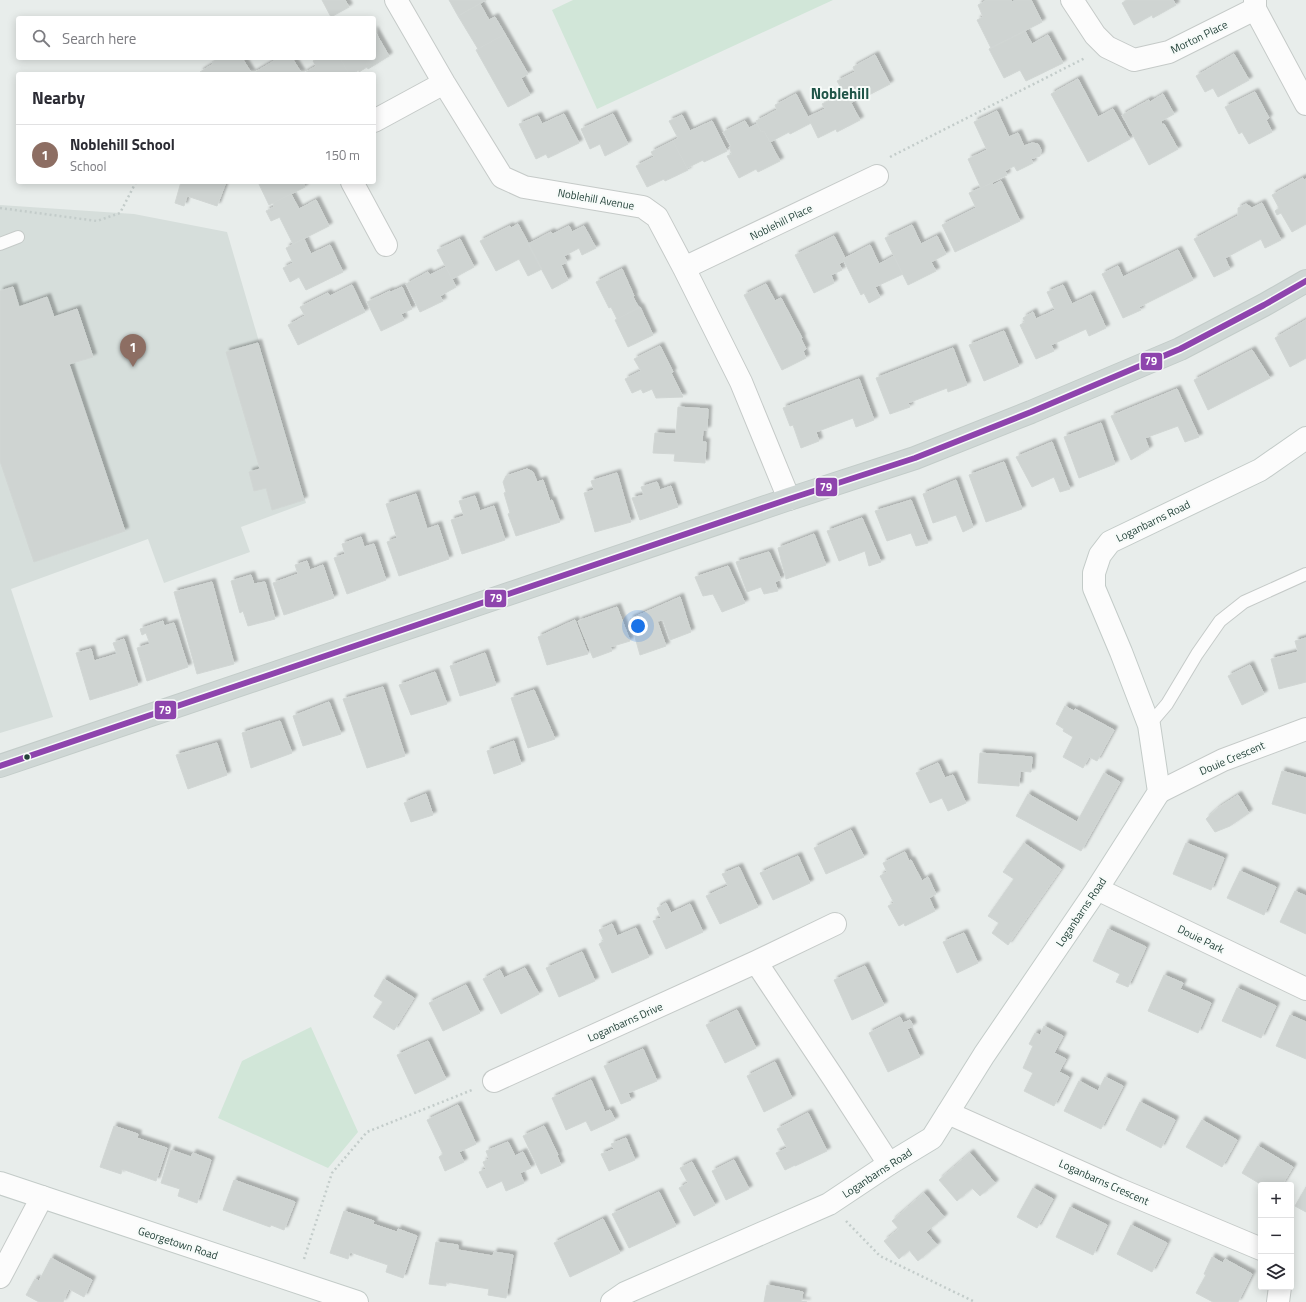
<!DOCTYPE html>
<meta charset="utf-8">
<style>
body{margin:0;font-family:"Titillium Web",sans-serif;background:#f7f7f7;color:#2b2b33}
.controls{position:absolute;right:12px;bottom:12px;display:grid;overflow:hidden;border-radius:4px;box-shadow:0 2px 10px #0003}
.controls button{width:36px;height:36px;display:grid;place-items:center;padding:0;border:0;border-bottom:1px solid #e1e1e2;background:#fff;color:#2b2b33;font:20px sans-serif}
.you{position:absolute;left:638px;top:626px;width:14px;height:14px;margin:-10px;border:3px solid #fff;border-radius:50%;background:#1a73e8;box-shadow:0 0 0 6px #1a73e833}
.badge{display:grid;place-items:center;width:26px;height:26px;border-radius:50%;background:#697e78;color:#fff;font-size:13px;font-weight:700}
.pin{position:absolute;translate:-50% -33px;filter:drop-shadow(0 1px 2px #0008)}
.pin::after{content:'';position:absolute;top:21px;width:14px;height:12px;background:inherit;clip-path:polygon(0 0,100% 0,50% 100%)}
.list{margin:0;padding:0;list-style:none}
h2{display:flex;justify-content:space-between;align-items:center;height:52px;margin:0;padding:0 16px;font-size:17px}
h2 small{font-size:13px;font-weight:400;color:#7c7c81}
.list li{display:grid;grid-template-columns:26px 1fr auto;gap:12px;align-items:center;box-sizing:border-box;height:60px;padding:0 16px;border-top:1px solid #e1e1e2}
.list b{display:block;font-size:15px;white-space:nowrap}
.list p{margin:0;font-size:13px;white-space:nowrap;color:#7c7c81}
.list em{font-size:13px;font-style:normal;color:#7c7c81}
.icon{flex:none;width:22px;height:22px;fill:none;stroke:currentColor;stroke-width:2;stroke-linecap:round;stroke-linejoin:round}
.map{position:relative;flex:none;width:1306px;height:1302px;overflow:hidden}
.search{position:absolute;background:#fff;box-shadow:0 2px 10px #0003;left:16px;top:16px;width:360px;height:44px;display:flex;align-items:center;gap:10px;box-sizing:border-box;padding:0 14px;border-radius:4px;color:#7c7c81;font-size:15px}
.panel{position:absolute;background:#fff;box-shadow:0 2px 10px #0003;left:16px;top:72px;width:360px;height:112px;border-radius:4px}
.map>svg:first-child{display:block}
</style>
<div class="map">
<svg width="1306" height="1302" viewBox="0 0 1306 1302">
<defs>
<filter id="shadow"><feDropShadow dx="3.5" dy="-3.5" stdDeviation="1" flood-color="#0004"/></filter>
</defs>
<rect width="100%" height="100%" fill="#e8edeb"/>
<!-- built -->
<path fill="#d6dedb" d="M0 205 134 214 227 232 306 503 241 527 250 552 164 583 148 539 11 589 53 717 0 733Z"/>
<!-- green -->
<path fill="#d1e6d8" d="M573 0H833L597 109 552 10Z
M311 1027 358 1132 328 1168 218 1118 242 1061Z"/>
<!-- building -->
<path fill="#cfd4d2" stroke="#d1d6d4" filter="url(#shadow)" d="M322 0H345L349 7 331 17Z
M449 0H486L458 16Z
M987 0H1011L1012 2 1016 0H1031L1042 22 991 48 977 20 983 17 978 5Z
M1127 0H1173L1176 5 1153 18 1152 15 1134 25 1122 3Z
M480 4 489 20 495 17 505 34 478 49 458 16Z
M374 30 389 56 368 69 367 67 359 72V70L352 74H349L340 58H374Z
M1025 31 1032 44 1048 35 1063 63 1026 81 1020 70 1004 78 989 49Z
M505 34 528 74 521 78 530 95 508 107 476 50Z
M1234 54 1249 80 1218 97 1213 88 1205 92 1196 76Z
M875 55 890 84 867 96 866 95 850 103 837 81 855 72 853 67Z
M219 58H242L252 74H201L200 72 213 64 212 62Z
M279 58H292L302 74H252Z
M318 58H340L349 74H303L316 66 313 61Z
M1078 79 1098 117 1113 109 1130 139 1088 162 1051 94Z
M845 92 860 120 837 132 836 129 818 138 808 117 825 109 822 104Z
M1255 92 1269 118 1266 120 1272 132 1249 144 1242 132 1239 134 1225 107Z
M796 94 811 123 790 134 789 132 770 142 764 131 761 132 756 121 777 110 775 105Z
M1163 94 1174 114 1161 121 1162 125 1164 124 1178 149 1149 165 1122 115 1149 100 1150 102Z
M997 111 1009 137 1018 133 1024 146 1032 143 1038 144 1041 150 1040 156 1031 159 1033 163 1017 171 1014 166 1005 171 1007 175 981 188 968 159 987 150 974 122Z
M564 114 579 143 548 158 546 154 536 159 519 124 538 116 542 124Z
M613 114 628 144 605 156 600 144 590 149 581 129Z
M682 115 690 131 712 121 727 151 704 162 703 160 687 168 673 141 678 138 669 121Z
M745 121 749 128 757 124 761 132 764 131 780 161 758 172 756 169 739 178 727 156 732 154 729 147 731 146 723 132Z
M673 141 688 170 665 181 664 179 647 187 636 166 654 157 651 152Z
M1303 178 1304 180 1306 179V224L1292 232 1281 213 1277 215 1275 211 1279 208 1272 195Z
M1001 181 1020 221 955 252 942 225 976 208 969 193 992 183 993 185Z
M181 182H226L217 206 187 196 184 206 175 203Z
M258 182H303L305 187 269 205Z
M291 194 299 209 316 200 329 226 293 244 280 218V217L271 221 266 211 274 207 273 203Z
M1262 203 1281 240 1265 248 1261 239 1225 258 1230 269 1214 277 1194 239 1238 216V208L1246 204 1252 208Z
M518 224 542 269 528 276 519 259 496 271 480 241 510 226 511 228Z
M912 225 921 244 937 236 946 254 931 262 936 271 908 285 885 238Z
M569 226 572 232 584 226 596 248 582 255 579 248 564 256 567 262 561 265 568 280 552 289 528 244 551 232 553 234Z
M834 236 845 258 843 259 844 261 839 264 842 270 831 275 834 283 814 293 795 255Z
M304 239 311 254 330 245 343 272 306 290 299 277 290 282 283 268 293 263 286 248Z
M460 239 474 267 452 279 437 250Z
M870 245 879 264 894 256 903 274 875 287 880 297 869 303 864 293 861 295 843 259Z
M1178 250 1193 280 1139 307 1141 310 1123 318 1102 274 1118 266 1123 277Z
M446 267 456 287 440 296 443 301 420 312 406 284 428 272 430 275Z
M622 269 634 296 633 297 639 308 617 319 611 307 609 308 596 282Z
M766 284 775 301 781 298 802 338 801 339 806 349 803 351 806 358 782 370 744 295Z
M352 285 365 312 298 345 288 325 305 316 300 307 328 293 330 296Z
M1063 285 1072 304 1091 295 1106 328 1089 336 1086 329 1051 345 1054 351 1036 359 1020 325 1025 322 1023 318 1033 312 1036 319 1055 310 1047 292Z
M13 287 19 307 47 297 54 317 77 309 93 357 69 364 125 531 34 562 0 461V291Z
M402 287 412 309 401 314 404 320 381 331 367 302 390 291 391 292Z
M640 307 653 335 628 347 615 320Z
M1306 320V358L1290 367 1275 338Z
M1004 331 1019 366 984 381 969 345Z
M258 343 304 500 272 510 266 488 254 491 249 472 260 469 226 352Z
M660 346 673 372 671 373 683 397 656 398 652 389 643 393 641 389 632 393 625 379 641 371 634 359Z
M953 348 967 385 948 392 947 388 908 403 910 407 890 414 876 378Z
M1252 350 1270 378 1208 410 1194 380Z
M859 379 874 420 856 427 853 418 816 432 819 441 801 448 793 425 790 426 783 408Z
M1177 389 1199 437 1185 442 1178 426 1145 438 1149 449 1131 460 1111 416Z
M678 407 708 409 707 430H703L702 442H706L705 463 674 461 675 454 653 453 655 433 676 434Z
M1101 423 1115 464 1079 478 1064 437Z
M1052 442 1070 489 1060 492 1054 477 1032 487 1016 457Z
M1004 462 1022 509 986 522 969 475Z
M527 469 533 472 537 482 543 480 550 501 552 500 560 522 516 536 508 514 510 513 504 493 506 492 503 482 506 476Z
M617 473 631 522 595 532 584 493 594 490 591 481Z
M956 480 973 527 963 532 956 515 933 523 923 494Z
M657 482 660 490 671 486 678 507 640 520 632 498 644 495 641 487Z
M416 494 427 529 438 525 449 559 399 576 387 542 397 538 386 504Z
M475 496 480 511 494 506 505 540 462 554 451 520 464 516 459 501Z
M911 500 928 543 916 546 911 533 887 541 875 511Z
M862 518 881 562 869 566 865 551 839 561 827 531Z
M814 534 826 565 786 579 778 548Z
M361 537 364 547 374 544 386 580 347 594 334 558 345 554 342 544Z
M769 552 781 579 775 582 778 591 764 594 761 587 747 592 736 562Z
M307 561 310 570 323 565 334 598 284 615 273 583 298 574 295 565Z
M728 566 745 603 722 612 713 594 703 596 695 577Z
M251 575 254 584 265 582 275 619 248 626 243 611 240 613 231 581Z
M212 582 234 664 197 674 174 592Z
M680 597 691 632 670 640 663 620 657 621 666 646 640 655 630 619Z
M617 607 630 641 610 647 612 651 593 658 578 621Z
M575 620 588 654 547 665 538 637Z
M163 621 164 626 174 623 188 667 147 681 137 648 150 644 146 633 142 635 140 629Z
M1306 638V682L1279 689 1271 659 1298 652 1295 641Z
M124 639 138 685 90 700 76 653 91 649 94 661 117 654 113 643Z
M485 653 496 685 460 696 450 666Z
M1250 665 1264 694 1242 705 1228 676Z
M435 672 447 704 411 715 399 685Z
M383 687 405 756 367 768 343 699Z
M534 690 555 739 528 748 511 698Z
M329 702 341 734 303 746 293 716Z
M1065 706 1074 711 1075 709 1114 730 1097 761 1089 757 1083 768 1063 757 1073 737 1063 731 1064 729 1056 724Z
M280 721 292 753 251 768 242 733Z
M514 741 521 764 494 774 487 751Z
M217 743 227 775 188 789 176 755Z
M980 753 1032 757 1031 772 1020 771 1019 786 978 783Z
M938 763 945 778 953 775 966 803 948 811 942 798 930 803 916 773Z
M1282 771 1306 778V814L1272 804Z
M1104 773 1120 782 1081 851 1016 816 1028 794 1077 822Z
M426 794 433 815 411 822 404 803Z
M1238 795 1249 813 1230 826 1215 832 1206 819 1218 808Z
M851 830 864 857 826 874 814 848Z
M1024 843 1061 869 1008 945 992 933 999 923 988 916 1014 879 1003 872Z
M1186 843 1224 858 1211 890 1173 874Z
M905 852 909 861 911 860 922 881 928 877 936 894 929 898 935 911 905 926 904 923 899 926 888 906 894 903 880 876 887 872 883 863Z
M798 856 810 883 773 900 760 873Z
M739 867 758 907 720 924 706 896 728 886 722 874Z
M1240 871 1276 887 1264 915 1227 898Z
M1295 891 1306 896V934L1280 922Z
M666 903 671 913 690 904 703 932 666 949 653 921 661 918 657 908Z
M612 924 617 936 636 928 649 957 612 973 599 944 604 941 599 930Z
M1108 929 1146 947 1128 987 1116 982 1120 974 1093 961Z
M964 933 978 963 957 973 943 942Z
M582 952 595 981 559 997 546 968Z
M865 966 884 1005 852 1020 834 980Z
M525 968 539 994 501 1014 483 979 500 970 504 978Z
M1164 975 1183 983 1180 989 1211 1003 1198 1033 1148 1011Z
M384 979 414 998 394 1030 373 1017 383 1002 374 996Z
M466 985 480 1013 443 1031 429 1003Z
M1237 988 1276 1006 1261 1038 1222 1021Z
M737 1010 756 1048 725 1063 706 1025Z
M1290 1015 1306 1022V1059L1276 1046Z
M900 1017 903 1023 910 1020 913 1026 907 1029 920 1057 888 1072 869 1033Z
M1044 1026 1063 1036 1054 1053 1066 1059 1059 1072 1069 1077 1054 1106 1024 1091 1033 1073 1023 1068 1033 1046 1029 1044 1035 1033 1040 1035Z
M428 1041 446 1079 415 1094 397 1055Z
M643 1049 657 1081 628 1093 631 1100 621 1104 604 1066Z
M775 1062 792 1098 764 1112 747 1076Z
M1105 1077 1123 1086 1101 1129 1064 1111 1079 1081 1098 1091Z
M591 1080 605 1112 610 1110 615 1120 591 1131 586 1121 566 1130 552 1098Z
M1140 1102 1175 1120 1161 1148 1126 1130Z
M458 1105 476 1144 459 1152 464 1162 445 1171 439 1157 443 1154 427 1120Z
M808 1113 827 1151 795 1166V1165L785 1170 776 1153 787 1148 777 1129Z
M1202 1120 1237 1140 1222 1167 1186 1147Z
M114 1126 138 1134 137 1138 167 1148 156 1181 122 1169 121 1174 100 1167Z
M544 1126 558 1155 557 1156 561 1165 541 1174 523 1136Z
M626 1138 635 1160 609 1171 601 1154 614 1149 611 1144Z
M508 1142 515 1156 523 1152 531 1168 520 1173 524 1183 506 1191 502 1181 487 1188 479 1172 486 1169 483 1162 489 1159 486 1151Z
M1258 1146 1293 1167 1282 1185H1262L1242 1173Z
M171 1150 191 1157 193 1153 211 1160 197 1203 178 1196 180 1189 161 1183Z
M970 1153 995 1183 980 1196 972 1188 957 1201 939 1180Z
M734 1160 749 1189 726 1200 712 1171Z
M692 1162 715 1205 694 1216 679 1188 688 1183 680 1168Z
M234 1180 295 1202 284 1230 271 1225 270 1227 223 1210Z
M1306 1187V1212L1295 1206Z
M1033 1188 1053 1199 1037 1228 1017 1217Z
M659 1192 676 1226 629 1248 612 1214Z
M924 1193 944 1217 926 1232 937 1245 918 1261 909 1250 899 1259 884 1241 899 1229 892 1221Z
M1070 1207 1107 1225 1093 1255 1056 1237Z
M344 1211 374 1221 373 1224 397 1232 398 1229 417 1236 403 1278 386 1272 388 1265 350 1252 348 1259 330 1253Z
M603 1219 620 1253 570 1277 554 1243Z
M1131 1225 1167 1243 1152 1272 1117 1254Z
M436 1242 458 1245V1250L493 1256 494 1252 513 1255 506 1298 488 1295 489 1289 446 1282V1286L429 1284Z
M1212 1257 1223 1263 1225 1259 1252 1274 1238 1302H1213L1196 1293 1206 1275 1204 1274Z
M51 1258 92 1280 84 1297 69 1289 63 1302H39L26 1295 35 1279 39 1281Z
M767 1285 803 1292 801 1301 807 1302H764Z"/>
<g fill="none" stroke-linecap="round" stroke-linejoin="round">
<!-- lane casing -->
<g stroke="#c5cac8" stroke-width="14">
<path id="lane" d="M0 244 18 237
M1149 725 1167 704 1197 654 1220 621 1244 602 1306 574"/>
</g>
<!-- street casing -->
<g stroke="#c5cac8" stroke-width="24">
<path id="street" d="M396 0 444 83 502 177 524 187 643 207 657 217 684 268 741 382 789 499
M1072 0 1095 35 1107 47 1134 60 1169 52 1255 9
M1255 0V9L1306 104
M374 121 444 83
M352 182 386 245
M684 268 877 176
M1159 792 1223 760 1306 729
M1097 889 1306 989
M756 962 834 1079 889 1164
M494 1081 756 962 835 924
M948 1113 1118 1189 1261 1249
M0 1277 42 1197
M1278 1302 1280 1287"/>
</g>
<!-- secondary casing -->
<g stroke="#c3cbc8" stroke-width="24">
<path id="secondary" d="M0 1183 357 1302
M612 1302 625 1293 829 1204 889 1164 932 1138 984 1055 1097 889 1159 792 1149 725 1121 652 1094 588V573L1100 555 1110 542 1260 470 1306 438"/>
</g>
<!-- primary casing -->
<g stroke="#c3ccc9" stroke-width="24">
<path id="primary" d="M0 766 789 499 915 458 1031 412 1180 349 1264 305 1306 281"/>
</g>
<!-- path -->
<path stroke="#c3ccca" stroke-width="2.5" stroke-dasharray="2 3" stroke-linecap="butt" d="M890 157 1085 58
M0 208 97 221 120 213 136 182
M846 1221 880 1256 975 1302
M304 1259 332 1173 367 1132 472 1090"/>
<!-- lane -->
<use href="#lane" stroke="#fcfcfc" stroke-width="12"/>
<!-- street -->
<use href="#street" stroke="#fcfcfc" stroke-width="22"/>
<!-- secondary -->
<use href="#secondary" stroke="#fcfcfc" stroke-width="22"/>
<!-- primary -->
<use href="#primary" stroke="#cfd7d5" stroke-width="22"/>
<!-- bus-1 casing -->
<g stroke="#f7fbf9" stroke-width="9">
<path id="bus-1" d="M0 766 789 499 915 458 1031 412 1180 349 1264 305 1306 281"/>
</g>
<!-- bus-1 -->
<use href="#bus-1" stroke="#8e44ad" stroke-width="6"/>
</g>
<!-- markers -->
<circle fill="#24423a" stroke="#f7fbf9" stroke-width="1.5" cx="27" cy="757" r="3.5"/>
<g text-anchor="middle" stroke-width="4" stroke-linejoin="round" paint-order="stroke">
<!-- street labels -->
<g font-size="11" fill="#24423a" stroke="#f7fbf9">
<text transform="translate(1199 37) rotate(-26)" y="4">Morton Place</text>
<text transform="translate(596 199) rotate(10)" y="4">Noblehill Avenue</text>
<text transform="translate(781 222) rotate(-26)" y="4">Noblehill Place</text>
<text transform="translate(1153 521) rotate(-26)" y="4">Loganbarns Road</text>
<text transform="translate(1232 758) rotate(-23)" y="4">Douie Crescent</text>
<text transform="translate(1081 912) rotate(-56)" y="4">Loganbarns Road</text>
<text transform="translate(1201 939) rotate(26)" y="4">Douie Park</text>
<text transform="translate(625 1022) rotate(-24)" y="4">Loganbarns Drive</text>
<text transform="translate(877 1173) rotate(-33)" y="4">Loganbarns Road</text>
<text transform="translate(1104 1182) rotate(24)" y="4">Loganbarns Crescent</text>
<text transform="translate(178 1243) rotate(18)" y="4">Georgetown Road</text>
</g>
<!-- district labels -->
<g font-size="15" font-weight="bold" fill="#1f5548" stroke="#f7fbf9">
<text x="840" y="99">Noblehill</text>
</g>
</g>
<g stroke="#f7fbf9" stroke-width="1.5">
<rect x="1140" y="352" width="23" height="19" rx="4" fill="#8e44ad"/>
<rect x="815" y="477" width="23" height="20" rx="4" fill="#8e44ad"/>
<rect x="484" y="589" width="23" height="19" rx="4" fill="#8e44ad"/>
<rect x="154" y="700" width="23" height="20" rx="4" fill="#8e44ad"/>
</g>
<g font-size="11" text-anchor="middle" font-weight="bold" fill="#fff">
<text x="1151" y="365">79</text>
<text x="826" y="491">79</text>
<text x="496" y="602">79</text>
<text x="165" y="714">79</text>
</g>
</svg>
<div class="controls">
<button>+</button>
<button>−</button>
<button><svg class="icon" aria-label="layers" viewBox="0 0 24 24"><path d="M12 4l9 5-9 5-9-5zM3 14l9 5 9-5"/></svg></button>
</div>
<div class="you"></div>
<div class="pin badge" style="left:133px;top:367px;background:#8d6e63">1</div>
<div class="search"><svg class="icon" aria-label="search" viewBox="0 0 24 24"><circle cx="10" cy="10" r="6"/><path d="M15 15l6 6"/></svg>Search here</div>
<section class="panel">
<h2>Nearby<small></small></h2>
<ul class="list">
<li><span class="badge" style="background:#8d6e63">1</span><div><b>Noblehill School</b><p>School</p></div><em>150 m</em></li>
</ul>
</section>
</div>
